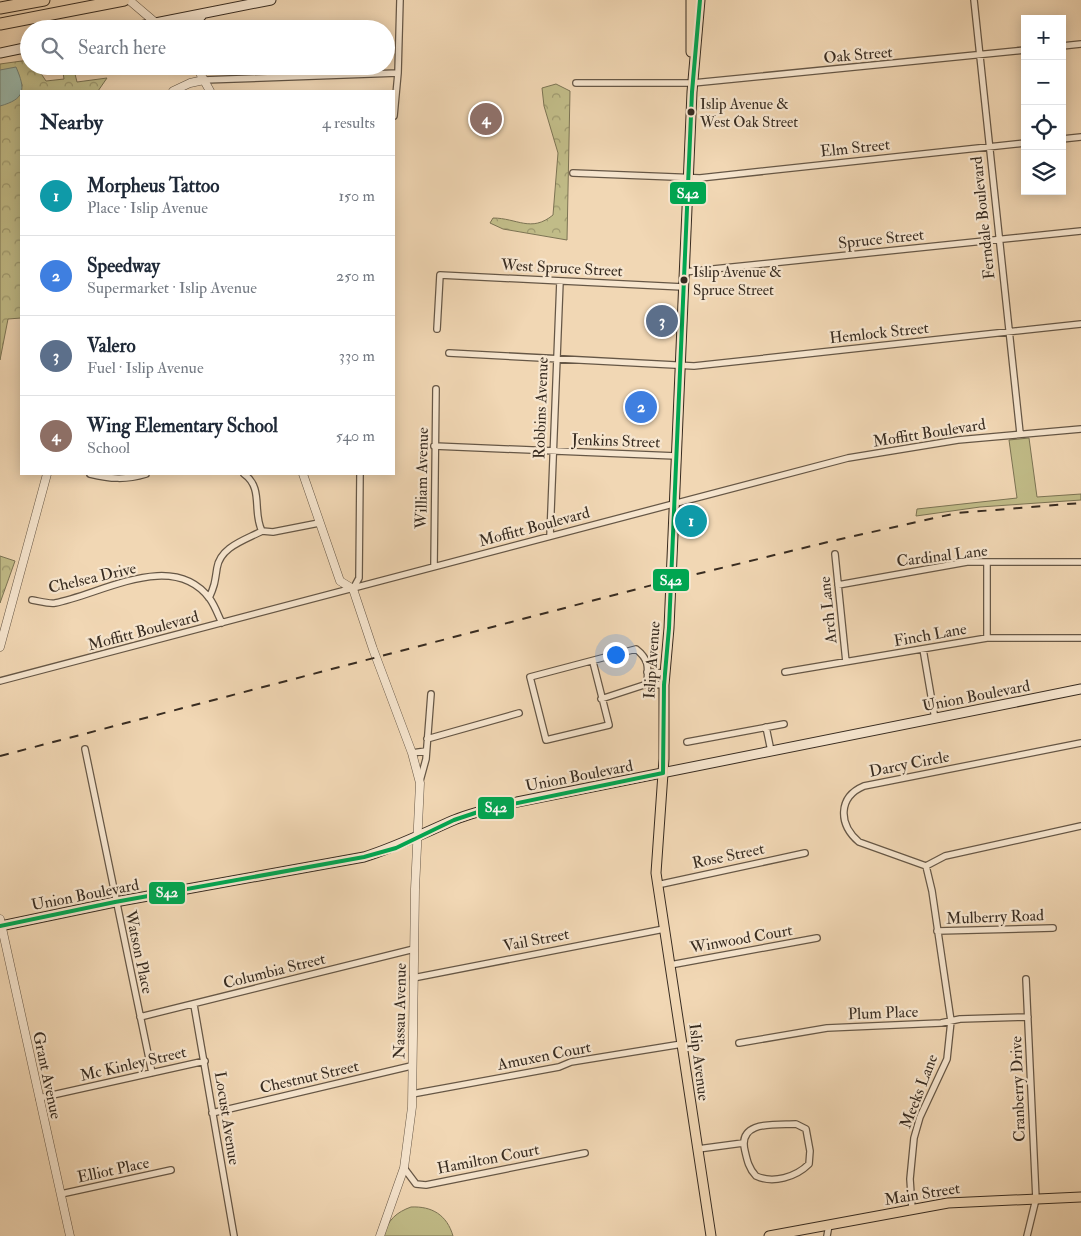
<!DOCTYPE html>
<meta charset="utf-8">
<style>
body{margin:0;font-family:"IM FELL Double Pica",serif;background:#f2f2f3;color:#1f2937}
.controls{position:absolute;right:15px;top:15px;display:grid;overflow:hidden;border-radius:0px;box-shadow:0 2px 12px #0003}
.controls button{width:45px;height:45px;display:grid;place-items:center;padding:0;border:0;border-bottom:1px solid #e0e1e3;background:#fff;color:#1f2937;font:25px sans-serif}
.you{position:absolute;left:615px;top:654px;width:18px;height:18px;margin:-12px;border:4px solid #fff;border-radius:50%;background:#1a73e8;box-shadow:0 0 0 8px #1a73e833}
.badge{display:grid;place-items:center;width:32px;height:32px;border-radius:50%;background:#8f2418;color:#fff;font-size:16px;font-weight:700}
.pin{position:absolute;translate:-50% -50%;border:2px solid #fff;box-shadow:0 1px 5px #0006}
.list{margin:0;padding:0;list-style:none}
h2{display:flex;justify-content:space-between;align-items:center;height:65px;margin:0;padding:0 20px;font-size:21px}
h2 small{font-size:16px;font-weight:400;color:#747a83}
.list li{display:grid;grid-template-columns:32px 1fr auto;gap:15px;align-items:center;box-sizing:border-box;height:80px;padding:0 20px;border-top:1px solid #e0e1e3}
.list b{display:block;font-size:19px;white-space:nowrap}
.list p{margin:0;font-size:16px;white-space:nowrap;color:#747a83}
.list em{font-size:16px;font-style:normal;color:#747a83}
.icon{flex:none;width:28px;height:28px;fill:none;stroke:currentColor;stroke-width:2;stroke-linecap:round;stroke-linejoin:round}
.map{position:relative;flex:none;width:1081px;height:1236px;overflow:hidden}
.search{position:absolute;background:#fff;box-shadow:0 2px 12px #0003;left:20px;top:20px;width:375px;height:55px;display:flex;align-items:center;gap:12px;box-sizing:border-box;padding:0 18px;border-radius:28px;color:#747a83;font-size:19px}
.panel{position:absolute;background:#fff;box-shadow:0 2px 12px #0003;left:20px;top:90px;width:375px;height:385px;border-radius:0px}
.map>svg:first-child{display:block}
</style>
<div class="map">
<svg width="1081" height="1236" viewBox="0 0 1081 1236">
<defs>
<pattern id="forest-crowns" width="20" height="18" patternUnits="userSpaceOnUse" patternTransform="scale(1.25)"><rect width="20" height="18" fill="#c1bc88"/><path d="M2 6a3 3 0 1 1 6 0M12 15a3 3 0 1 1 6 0" fill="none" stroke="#9e996f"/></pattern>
</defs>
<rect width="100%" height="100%" fill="#f1d7b4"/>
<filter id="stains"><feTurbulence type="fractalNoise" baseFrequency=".004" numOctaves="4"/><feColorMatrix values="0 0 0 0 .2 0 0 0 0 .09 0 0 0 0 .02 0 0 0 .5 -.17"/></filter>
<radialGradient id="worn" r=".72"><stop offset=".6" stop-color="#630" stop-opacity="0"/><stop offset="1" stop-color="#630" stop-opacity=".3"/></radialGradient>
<!-- grass -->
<path fill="#c1bc88" stroke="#7c7454" d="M1029 438 1037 497 1081 494V500L980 507 916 516 917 509 1017 498 1009 440Z
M411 1207C432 1206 447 1215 453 1236H384C387 1220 397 1212 411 1207Z"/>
<!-- forest -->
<path fill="url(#forest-crowns)" stroke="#7c7454" d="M29 60V66H36L46 81 64 79 62 66H73L77 82 107 78 98 91H21V318L8 319 0 360V64Z
M556 84 570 91 567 240 503 229 490 223 493 218C517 218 531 233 553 215L558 153 544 106 542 88Z
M0 556 15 561 0 603Z"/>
<!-- water -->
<path fill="#9bbaad" stroke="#738175" d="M16 67C26 90 25 99 0 106V70Z"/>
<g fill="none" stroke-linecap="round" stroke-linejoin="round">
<!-- minor casing -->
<g stroke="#665746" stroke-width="8">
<path id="minor" d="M974 0 1020 433
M1062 46 1081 44
M204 80 398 73
M576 83H693L1025 50
M394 116 398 73 400 0
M1062 139 1081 137
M573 173 700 178 1025 143
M684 272 1081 231
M437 329 440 275 683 287
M449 353 694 366 1081 324
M434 446 676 456
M90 474C110 479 126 480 146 474
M244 474C264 488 252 512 262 531L273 532 319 523
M550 536 560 281
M835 554 846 662
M987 562V638
M434 566 436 389
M838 585 967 562H1081
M353 589 359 578 360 474
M209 598C215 585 215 581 217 568 220 547 245 540 262 531
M32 600C39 601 48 604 55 603 102 594 173 549 210 599 215 606 218 615 222 623
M923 649 935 719
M593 662 609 725 546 740 530 677 636 649C650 660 648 668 647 684
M647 672 665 673
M785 672 987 638H1081
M0 681 848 458 958 440 1081 429
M601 699 647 684 664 685
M766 727 771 751
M427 739 519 713
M687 742 784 724
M85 749 152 1073
M412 753 426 751
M420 781 426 759 431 694
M926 866 859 842C838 824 838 797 864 786L1081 743
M926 866 945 856 1081 826
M657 885 805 853
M937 931 1053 928
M670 965 817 938
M413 978 664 929
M1026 979 1036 1199 1027 1236
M194 1005 234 1236
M140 1017 414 949
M739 1043 827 1028 941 1023 960 1019 1028 1017
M412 1094 559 1067 571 1062 682 1044
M39 1098 205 1061
M212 1113 411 1066
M796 1124 806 1129 810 1151 809 1164C796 1177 773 1184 756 1176 749 1169 747 1160 745 1151 737 1120 775 1125 796 1124Z
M698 1149 743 1143
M404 1168 416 1184 426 1185 585 1153
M61 1194 171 1170
M912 1209 910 1179 914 1138 920 1117 947 1059 951 1021 932 891 926 866
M827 1236 829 1225"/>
</g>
<!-- tertiary casing -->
<g stroke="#665746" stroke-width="9">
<path id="tertiary" d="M129 0 163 29
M196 66 210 91
M173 91 190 83 204 80
M303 474 340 581 353 589 373 649 412 753 420 783 415 889 412 1107 404 1168 380 1236
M0 647 47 474
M0 919 70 1236"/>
</g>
<!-- secondary casing -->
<g stroke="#382c21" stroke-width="11">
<path id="secondary" d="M125 29 271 0
M189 29 202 15
M0 53 29 47
M0 926 115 902 364 857C396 847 424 833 454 820 474 812 496 807 517 802L1081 689"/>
</g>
<!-- primary casing -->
<g stroke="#382c21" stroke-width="11">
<path id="primary" d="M700 0 692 92 669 628 664 685V759L656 873 711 1236
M691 52V0
M769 1236 948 1203 1081 1197"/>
</g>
<!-- motorway casing -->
<g stroke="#382c21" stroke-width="13">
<path id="motorway" d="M0 8 44 0
M0 24 124 0"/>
</g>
<!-- minor -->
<use href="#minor" stroke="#f6e5ce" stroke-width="5.5"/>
<!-- tertiary -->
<use href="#tertiary" stroke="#f6e5ce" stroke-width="8"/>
<!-- secondary -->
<use href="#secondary" stroke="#f6e5ce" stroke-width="9"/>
<!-- primary -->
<use href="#primary" stroke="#f1d7b4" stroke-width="9"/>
<!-- motorway -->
<use href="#motorway" stroke="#f1d7b4" stroke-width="11"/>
<!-- rail -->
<path stroke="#382c21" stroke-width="2" stroke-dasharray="9 9" stroke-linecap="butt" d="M0 756 660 583 832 541 957 513 1081 503"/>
<!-- bus-1 casing -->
<g stroke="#f6e5ce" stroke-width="8">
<path id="bus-1" d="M663 773 664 685 669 628 692 92 700 0
M0 926 115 902 364 857 396 848 454 820 484 810 663 773"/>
</g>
<!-- bus-1 -->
<use href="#bus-1" stroke="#00a651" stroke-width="4"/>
</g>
<!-- markers -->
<g fill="#382c21" stroke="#f6e5ce" stroke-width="2">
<circle cx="691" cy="112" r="4.5"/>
<circle cx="684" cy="280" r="4.5"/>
</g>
<g text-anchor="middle" stroke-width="4.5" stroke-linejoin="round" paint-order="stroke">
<!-- bus labels -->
<g font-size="15" fill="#382c21" stroke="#f6e5ce" text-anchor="start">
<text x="700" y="109">Islip Avenue &amp;<tspan x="700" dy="18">West Oak Street</tspan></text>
<text x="693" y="277">Islip Avenue &amp;<tspan x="693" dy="18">Spruce Street</tspan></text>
</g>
<!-- street labels -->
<g font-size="16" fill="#382c21" stroke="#f6e5ce">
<text transform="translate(858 54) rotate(-5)" y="6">Oak Street</text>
<text transform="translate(855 147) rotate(-6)" y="6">Elm Street</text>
<text transform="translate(982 218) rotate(-96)" y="6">Ferndale Boulevard</text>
<text transform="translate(881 238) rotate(-6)" y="6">Spruce Street</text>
<text transform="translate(562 267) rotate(3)" y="6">West Spruce Street</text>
<text transform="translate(879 332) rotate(-6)" y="6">Hemlock Street</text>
<text transform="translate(540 408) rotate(-88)" y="6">Robbins Avenue</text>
<text transform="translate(929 432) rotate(-9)" y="6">Moffitt Boulevard</text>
<text transform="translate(616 440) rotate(2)" y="6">Jenkins Street</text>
<text transform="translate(421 478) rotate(-89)" y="6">William Avenue</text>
<text transform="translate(534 526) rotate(-15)" y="6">Moffitt Boulevard</text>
<text transform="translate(942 555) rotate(-7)" y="6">Cardinal Lane</text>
<text transform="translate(92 577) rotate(-13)" y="6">Chelsea Drive</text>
<text transform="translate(827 610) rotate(-96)" y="6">Arch Lane</text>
<text transform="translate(143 630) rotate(-15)" y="6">Moffitt Boulevard</text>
<text transform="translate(930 634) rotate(-10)" y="6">Finch Lane</text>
<text transform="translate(651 660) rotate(-86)" y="6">Islip Avenue</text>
<text transform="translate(976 695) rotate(-11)" y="6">Union Boulevard</text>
<text transform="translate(909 763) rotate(-11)" y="6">Darcy Circle</text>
<text transform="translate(579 775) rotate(-11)" y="6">Union Boulevard</text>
<text transform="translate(728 855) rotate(-12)" y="6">Rose Street</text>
<text transform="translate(85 894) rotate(-11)" y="6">Union Boulevard</text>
<text transform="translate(995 916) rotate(-2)" y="6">Mulberry Road</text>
<text transform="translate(741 938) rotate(-10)" y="6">Winwood Court</text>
<text transform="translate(536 939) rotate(-11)" y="6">Vail Street</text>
<text transform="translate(140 952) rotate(78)" y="6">Watson Place</text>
<text transform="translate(274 970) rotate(-14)" y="6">Columbia Street</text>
<text transform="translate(399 1011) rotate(-89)" y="6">Nassau Avenue</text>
<text transform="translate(883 1012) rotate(-2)" y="6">Plum Place</text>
<text transform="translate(544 1055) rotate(-11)" y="6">Amuxen Court</text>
<text transform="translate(700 1062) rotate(83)" y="6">Islip Avenue</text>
<text transform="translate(133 1063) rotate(-13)" y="6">Mc Kinley Street</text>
<text transform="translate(48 1075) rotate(78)" y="6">Grant Avenue</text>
<text transform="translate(309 1076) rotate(-13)" y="6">Chestnut Street</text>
<text transform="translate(1017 1089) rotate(-92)" y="6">Cranberry Drive</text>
<text transform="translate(918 1091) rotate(-69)" y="6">Meeks Lane</text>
<text transform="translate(228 1118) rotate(81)" y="6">Locust Avenue</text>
<text transform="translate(488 1158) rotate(-11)" y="6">Hamilton Court</text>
<text transform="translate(113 1169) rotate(-12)" y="6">Elliot Place</text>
<text transform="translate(922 1193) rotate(-9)" y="6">Main Street</text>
</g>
</g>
<g stroke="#f6e5ce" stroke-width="2">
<rect x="669" y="181" width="38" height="24" rx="5" fill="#00a651"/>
<rect x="652" y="568" width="38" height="24" rx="5" fill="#00a651"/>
<rect x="477" y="796" width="38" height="24" rx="5" fill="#00a651"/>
<rect x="148" y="881" width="38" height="24" rx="5" fill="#00a651"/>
</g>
<g font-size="14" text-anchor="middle" font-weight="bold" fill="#fff">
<text x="688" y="198">S42</text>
<text x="671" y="585">S42</text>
<text x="496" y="812">S42</text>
<text x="167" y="897">S42</text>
</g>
<rect width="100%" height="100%" filter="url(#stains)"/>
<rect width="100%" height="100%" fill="url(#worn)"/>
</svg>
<div class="controls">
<button>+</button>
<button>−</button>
<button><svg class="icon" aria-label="locate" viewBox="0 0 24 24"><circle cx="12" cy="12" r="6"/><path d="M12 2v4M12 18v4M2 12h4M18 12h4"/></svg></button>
<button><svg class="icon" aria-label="layers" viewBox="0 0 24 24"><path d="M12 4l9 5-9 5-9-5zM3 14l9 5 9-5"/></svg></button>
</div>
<div class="you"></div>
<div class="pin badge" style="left:691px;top:521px;background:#0f9aa8">1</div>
<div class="pin badge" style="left:641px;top:407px;background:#3f7fe0">2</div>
<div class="pin badge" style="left:662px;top:321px;background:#5c6f8a">3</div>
<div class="pin badge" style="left:486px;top:119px;background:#8d6e63">4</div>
<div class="search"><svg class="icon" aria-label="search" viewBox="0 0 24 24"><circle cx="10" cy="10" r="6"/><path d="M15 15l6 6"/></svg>Search here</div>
<section class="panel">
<h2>Nearby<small>4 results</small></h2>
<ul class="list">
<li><span class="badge" style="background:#0f9aa8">1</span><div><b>Morpheus Tattoo</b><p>Place · Islip Avenue</p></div><em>150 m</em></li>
<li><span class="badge" style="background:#3f7fe0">2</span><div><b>Speedway</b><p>Supermarket · Islip Avenue</p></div><em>250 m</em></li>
<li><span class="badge" style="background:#5c6f8a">3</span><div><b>Valero</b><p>Fuel · Islip Avenue</p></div><em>330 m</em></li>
<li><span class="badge" style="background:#8d6e63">4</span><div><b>Wing Elementary School</b><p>School</p></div><em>540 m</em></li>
</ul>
</section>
</div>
